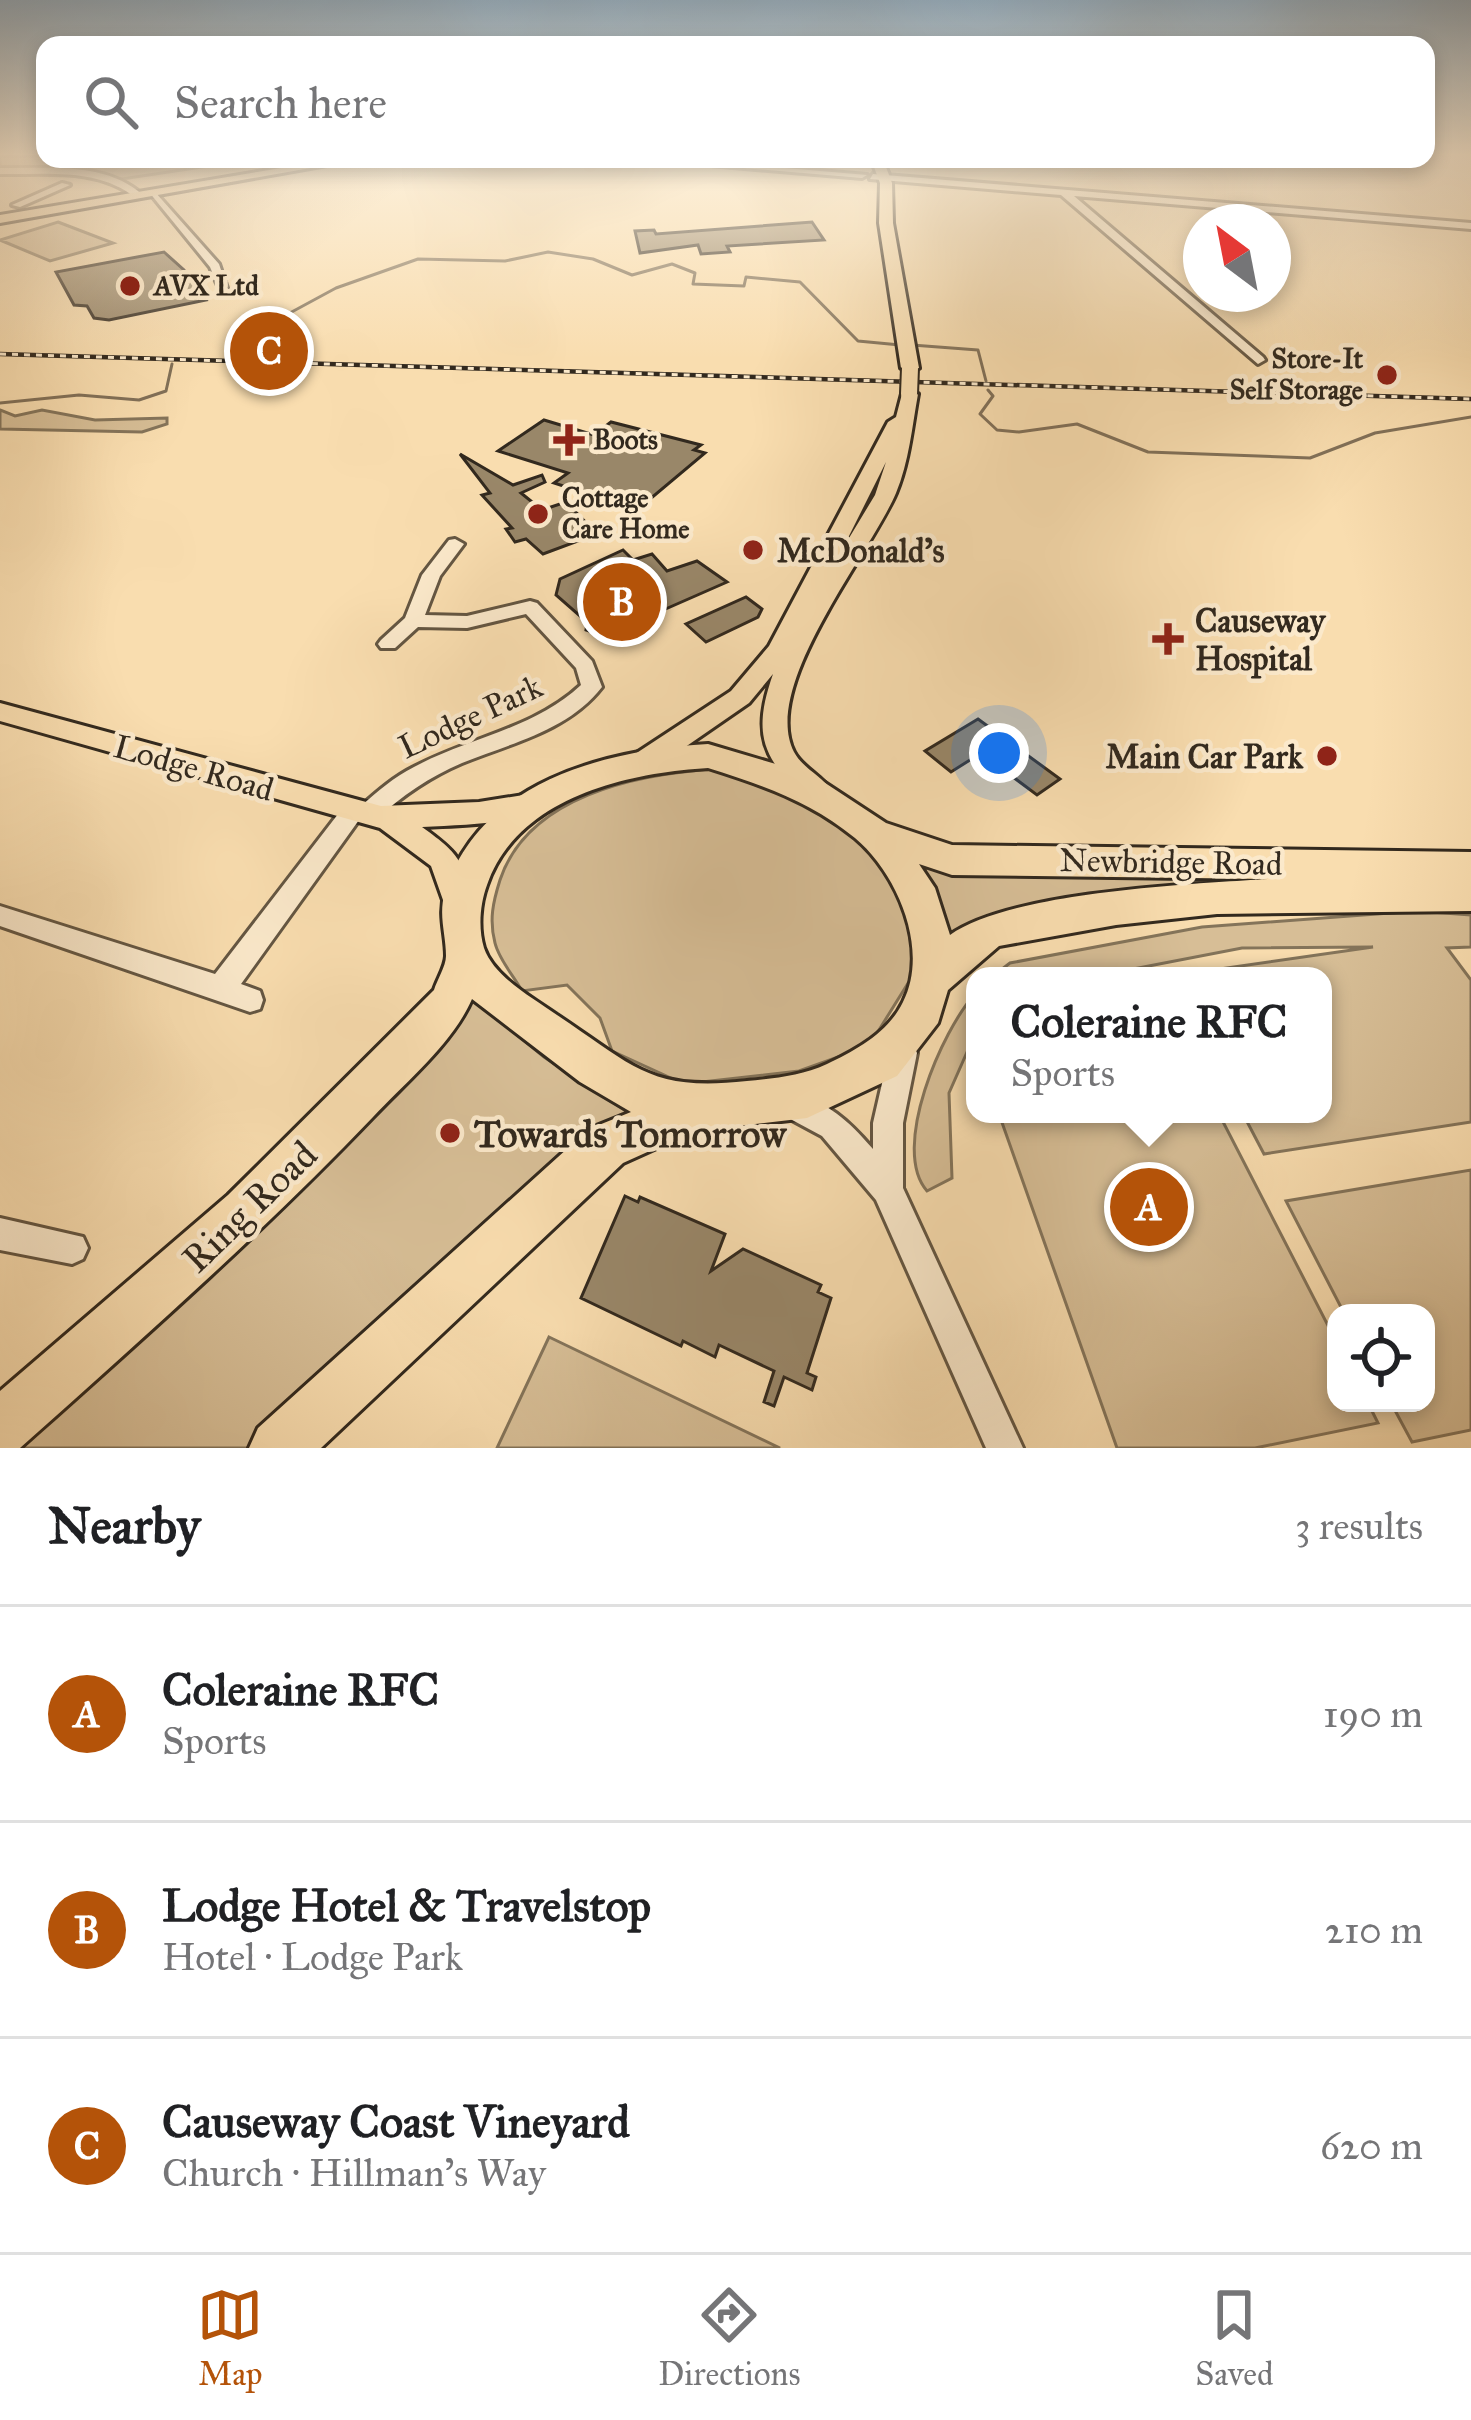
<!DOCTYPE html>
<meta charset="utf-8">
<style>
body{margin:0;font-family:"IM FELL Great Primer",serif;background:#f2f2f2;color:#202124}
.controls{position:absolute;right:36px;bottom:36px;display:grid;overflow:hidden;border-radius:24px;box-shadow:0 6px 18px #0003}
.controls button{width:108px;height:108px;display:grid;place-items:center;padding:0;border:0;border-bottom:3px solid #e0e0e0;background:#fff;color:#202124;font:60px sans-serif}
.compass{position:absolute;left:1183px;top:204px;width:108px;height:108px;border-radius:50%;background:#fff;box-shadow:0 6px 18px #0003;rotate:328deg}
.you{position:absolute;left:999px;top:753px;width:42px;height:42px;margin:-30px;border:9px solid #fff;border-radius:50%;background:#1a73e8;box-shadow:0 0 0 18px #1a73e833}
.badge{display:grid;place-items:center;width:78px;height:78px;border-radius:50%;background:#b45309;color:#fff;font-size:39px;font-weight:700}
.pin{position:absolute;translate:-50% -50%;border:6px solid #fff;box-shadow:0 3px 12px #0006}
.popup{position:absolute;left:966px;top:967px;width:366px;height:156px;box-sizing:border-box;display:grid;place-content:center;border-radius:24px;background:#fff;filter:drop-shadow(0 3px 9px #0005);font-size:39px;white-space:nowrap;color:#757577}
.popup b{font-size:45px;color:#202124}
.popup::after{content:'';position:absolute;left:50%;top:100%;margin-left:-24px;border:24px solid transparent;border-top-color:#fff}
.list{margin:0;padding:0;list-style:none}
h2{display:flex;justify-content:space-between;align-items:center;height:156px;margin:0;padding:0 48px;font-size:51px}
h2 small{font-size:39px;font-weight:400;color:#757577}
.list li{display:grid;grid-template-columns:78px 1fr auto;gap:36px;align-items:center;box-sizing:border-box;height:216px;padding:0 48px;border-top:3px solid #e0e0e0}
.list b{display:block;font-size:45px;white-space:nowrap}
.list p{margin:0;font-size:39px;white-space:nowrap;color:#757577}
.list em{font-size:39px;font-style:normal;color:#757577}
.icon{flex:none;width:66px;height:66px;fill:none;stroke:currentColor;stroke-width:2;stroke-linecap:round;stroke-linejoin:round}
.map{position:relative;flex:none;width:1471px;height:1448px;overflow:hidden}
.search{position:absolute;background:#fff;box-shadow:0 6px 18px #0003;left:36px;right:36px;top:36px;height:132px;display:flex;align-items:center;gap:30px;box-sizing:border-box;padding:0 42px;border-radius:24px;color:#757577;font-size:45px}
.sheet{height:804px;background:#fff}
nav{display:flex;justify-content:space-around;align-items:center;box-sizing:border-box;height:168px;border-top:3px solid #e0e0e0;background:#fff;font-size:33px;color:#757577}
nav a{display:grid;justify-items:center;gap:6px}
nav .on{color:#b45309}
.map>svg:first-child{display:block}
</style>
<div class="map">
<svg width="1471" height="1448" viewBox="0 0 1471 1448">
<rect width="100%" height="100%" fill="#f9ddaf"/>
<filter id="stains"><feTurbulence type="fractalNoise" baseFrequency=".00167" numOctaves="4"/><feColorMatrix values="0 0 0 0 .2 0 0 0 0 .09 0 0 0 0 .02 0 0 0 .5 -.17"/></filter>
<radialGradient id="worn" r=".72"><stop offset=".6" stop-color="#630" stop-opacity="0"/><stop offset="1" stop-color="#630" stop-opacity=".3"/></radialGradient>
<!-- green -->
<path fill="#d7be96" stroke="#84745a" stroke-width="3" d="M0 156 255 159 122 179 0 169Z
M58 222 113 243 50 261 0 240Z
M0 410 15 416 42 410 95 420 167 418V424L142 432 0 429Z
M715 769 818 809 865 843 905 903 915 972 869 1046 799 1071 684 1084 612 1051 600 1018 567 985 522 991C514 976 499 960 495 943 489 920 493 902 500 880 528 796 636 774 715 769Z
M918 863 1471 884 1037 907 982 919 949 936Z
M1417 911 1471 915V947L1447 948 1471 980V1122L1264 1154 1243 1114H1323V976H1171L1373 947 1242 948 1097 976H993L1010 963 1202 927Z
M975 994V1034L949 1093 952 1178 927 1191C890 1149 942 1030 975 994Z
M469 995 544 1057 632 1115 258 1448H8Z
M999 1114H1219L1336 1341V1403H1368L1378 1423 1255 1448H1117Z
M1471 1170V1430L1412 1442 1391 1403H1426V1313H1344L1286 1201Z
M549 1337 780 1448H497Z"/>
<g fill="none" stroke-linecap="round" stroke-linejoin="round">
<!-- stream -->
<path stroke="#817058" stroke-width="3" d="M275 321 336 288 418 259 505 261 548 252 593 259 632 275 672 264 695 273 693 284 744 286 746 277 800 282 858 341 900 345
M912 345 978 350 986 381
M988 390 993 396 980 414 997 430 1019 432 1077 424 1148 452 1310 458 1375 433 1471 417
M0 403 79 395 139 400 166 391 172 364"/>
</g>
<!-- building -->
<path fill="#998769" stroke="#32291e" stroke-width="3" d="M812 222 824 240 727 246 730 252 701 254 698 245 640 253 635 231 654 230 656 234Z
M164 252 184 270 206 300 109 320 94 318 87 306 74 305 56 272Z
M544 420 594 435 611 422 701 445 694 450 705 453 637 510 554 483 568 473 498 451Z
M460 454 513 485 542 475 545 482 521 493 542 510 566 502 597 534 543 554 526 539 515 542 506 529 512 528 482 495 490 493Z
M623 550 633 560 652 554 667 571 697 561 727 582 604 636 586 630 587 622 556 595 560 579Z
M746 597 762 609 758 617 706 642 686 624Z
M978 719 1060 779 1037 795 981 753 951 772 925 751Z
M625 1196 638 1202 640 1197 725 1234 711 1271 743 1249 821 1285 818 1292 831 1298 807 1373 816 1377 812 1390 784 1377 774 1406 764 1402 774 1371 719 1345 715 1357 683 1341 681 1346 581 1298Z"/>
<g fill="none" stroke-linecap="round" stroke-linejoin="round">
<!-- minor casing -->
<g stroke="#645642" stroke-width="6">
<path id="minor" d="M639 159H679L867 175 862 178Z
M0 168C48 169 106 161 144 196L136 198C97 167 46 175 0 174Z
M873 174 1471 223V229L1074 196 1263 357 1265 360 1258 364 1061 195 870 179Z
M62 183 70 185 20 207 12 205Z
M149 192H155L219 264 227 288H219L210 267Z
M455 539 464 544 440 576 425 615 467 616 530 601 537 603 592 661 602 687C568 731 511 743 462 763 429 777 402 796 375 820H359L241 984 260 991 263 1000 260 1009 250 1012 0 926V906L215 974 345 805 353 802 361 806C378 791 394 777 414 767 470 737 534 729 581 685L576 668 526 614 467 628 418 627 395 648H381L378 644 381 640 405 618 422 575 449 540Z
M903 1040 913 1044 917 1053 903 1123V1188L1023 1448H986L876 1200 822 1136 781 1114 776 1104 781 1094 791 1090C830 1105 846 1118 873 1149V1123L889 1053 893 1044Z
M0 1218 83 1237 88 1248 83 1259 72 1264 0 1250Z"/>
</g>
<!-- major casing -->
<g stroke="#32291e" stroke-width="6">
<path id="major" d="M335 159H361L0 223V215Z
M871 159H883L892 183 893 223 919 368 910 373 901 368 879 223 880 183Z
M903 390 918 394C912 427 909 462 896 493 870 554 760 686 794 752 803 769 823 776 832 792L828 800H808C762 759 752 734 773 674L749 703 649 772H629L625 765 629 758 731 691 769 646 888 422 896 417ZM886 462 875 495 843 548Z
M0 703 381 806 479 802 536 793 546 796 551 804 546 812C506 824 463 825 422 827 464 857 460 860 476 908L471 917 460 921 449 917 431 866 380 828 0 721Z"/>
</g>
<!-- highway casing -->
<g stroke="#32291e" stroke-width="6">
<path id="highway" d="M708 744 813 775 886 823 952 845 1471 852V911L1217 914 1116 925 999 946 948 990 938 1023 897 1076 807 1118 694 1131 623 1163 321 1448H249L258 1428 589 1129 631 1112 580 1082 472 999C453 1043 406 1082 373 1117 261 1234 141 1340 20 1448H0V1391L228 1195 434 990C437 980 446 966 446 956 446 934 438 915 445 892 479 782 605 750 708 744ZM708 768C762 785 810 801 855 838 897 873 930 949 903 1002 888 1033 856 1050 827 1064 801 1076 776 1078 747 1081 650 1092 634 1066 557 1015 533 998 494 977 484 948 478 928 480 904 487 885 517 798 626 773 708 768ZM919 864 952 875 1268 879C1190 884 1010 892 950 935L935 888Z"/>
</g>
<!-- minor -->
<use href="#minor" fill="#fbe9cb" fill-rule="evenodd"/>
<!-- major -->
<use href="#major" fill="#f9ddaf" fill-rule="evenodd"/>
<!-- highway -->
<use href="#highway" fill="#f9ddaf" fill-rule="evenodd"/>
<!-- rail casing -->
<g stroke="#32291e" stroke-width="4.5">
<path id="rail" d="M0 354 1471 399"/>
</g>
<!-- rail -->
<use href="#rail" stroke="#fbe9cb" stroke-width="3" stroke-dasharray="6" stroke-linecap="butt"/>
<!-- major-bridge casing -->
<g stroke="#32291e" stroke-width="20" stroke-linecap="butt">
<path id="major-bridge" d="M909 394 910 368"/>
</g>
<!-- major-bridge -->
<use href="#major-bridge" stroke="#f9ddaf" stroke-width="16"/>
</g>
<!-- sky -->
<linearGradient id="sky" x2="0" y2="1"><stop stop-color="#93acbe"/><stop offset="0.43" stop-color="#fcf0db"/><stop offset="1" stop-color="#fcf0db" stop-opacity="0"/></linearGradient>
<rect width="1471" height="359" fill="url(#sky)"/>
<!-- markers -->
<g fill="#8f2418" stroke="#fbe9cb" stroke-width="4.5">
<circle cx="130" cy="286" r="12"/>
<circle cx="1387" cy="375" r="12"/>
<path d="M563 422h12v12h12v12h-12v12h-12v-12h-12v-12h12z"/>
<circle cx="538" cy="514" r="12"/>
<circle cx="753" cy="550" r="12"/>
<path d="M1162 621h12v12h12v12h-12v12h-12v-12h-12v-12h12z"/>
<circle cx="1327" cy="756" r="12"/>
<circle cx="450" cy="1133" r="12"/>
</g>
<g text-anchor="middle" stroke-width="9" stroke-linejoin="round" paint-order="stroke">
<!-- far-poi labels -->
<g font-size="27" font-weight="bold" fill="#32291e" stroke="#fbe9cb" text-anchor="start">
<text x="154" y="295">AVX Ltd</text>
<text x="1363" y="368" text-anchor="end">Store-It<tspan x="1363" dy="31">Self Storage</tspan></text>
<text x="593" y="449">Boots</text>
<text x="562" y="507">Cottage<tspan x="562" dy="31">Care Home</tspan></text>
</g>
<!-- poi labels -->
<g font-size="33" font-weight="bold" fill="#32291e" stroke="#fbe9cb" text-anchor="start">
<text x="777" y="562">McDonald's</text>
<text x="1195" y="632">Causeway<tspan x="1195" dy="38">Hospital</tspan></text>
<text x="1303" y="768" text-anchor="end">Main Car Park</text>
</g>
<!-- street labels -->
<g font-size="33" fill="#32291e" stroke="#fbe9cb">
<text transform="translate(470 716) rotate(-25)" y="12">Lodge Park</text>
<text transform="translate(194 767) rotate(16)" y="12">Lodge Road</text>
<text transform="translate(1171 861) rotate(1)" y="12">Newbridge Road</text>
</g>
<!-- near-poi labels -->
<g font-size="39" font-weight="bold" fill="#32291e" stroke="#fbe9cb" text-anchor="start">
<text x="474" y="1147">Towards Tomorrow</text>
</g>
<!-- near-street labels -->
<g font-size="39" fill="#32291e" stroke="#fbe9cb">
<text transform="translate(249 1206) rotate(-44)" y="14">Ring Road</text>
</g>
</g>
<rect width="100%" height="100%" filter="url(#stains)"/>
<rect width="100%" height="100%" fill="url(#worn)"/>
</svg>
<div class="controls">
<button><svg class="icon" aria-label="locate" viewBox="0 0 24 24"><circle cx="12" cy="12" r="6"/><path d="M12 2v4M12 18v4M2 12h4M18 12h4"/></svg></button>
</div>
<svg class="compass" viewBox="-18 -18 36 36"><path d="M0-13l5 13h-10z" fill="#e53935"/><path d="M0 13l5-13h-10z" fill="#757577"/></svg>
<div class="you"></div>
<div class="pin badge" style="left:1149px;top:1207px">A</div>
<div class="popup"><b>Coleraine RFC</b>Sports</div>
<div class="pin badge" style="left:622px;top:602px">B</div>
<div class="pin badge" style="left:269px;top:351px">C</div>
<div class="search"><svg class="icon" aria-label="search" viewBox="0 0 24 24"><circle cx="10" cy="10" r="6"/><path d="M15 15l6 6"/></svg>Search here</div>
</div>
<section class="sheet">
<h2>Nearby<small>3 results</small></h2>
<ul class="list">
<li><span class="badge">A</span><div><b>Coleraine RFC</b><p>Sports</p></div><em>190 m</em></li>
<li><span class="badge">B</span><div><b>Lodge Hotel &amp; Travelstop</b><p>Hotel · Lodge Park</p></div><em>210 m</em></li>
<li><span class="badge">C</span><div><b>Causeway Coast Vineyard</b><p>Church · Hillman's Way</p></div><em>620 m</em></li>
</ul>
</section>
<nav>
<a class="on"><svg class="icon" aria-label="map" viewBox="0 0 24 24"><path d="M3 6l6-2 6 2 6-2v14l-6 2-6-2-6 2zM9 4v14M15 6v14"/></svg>Map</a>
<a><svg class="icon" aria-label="directions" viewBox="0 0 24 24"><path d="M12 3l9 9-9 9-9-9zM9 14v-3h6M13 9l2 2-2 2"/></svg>Directions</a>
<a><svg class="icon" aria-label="saved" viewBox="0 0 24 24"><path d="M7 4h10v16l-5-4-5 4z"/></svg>Saved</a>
</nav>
